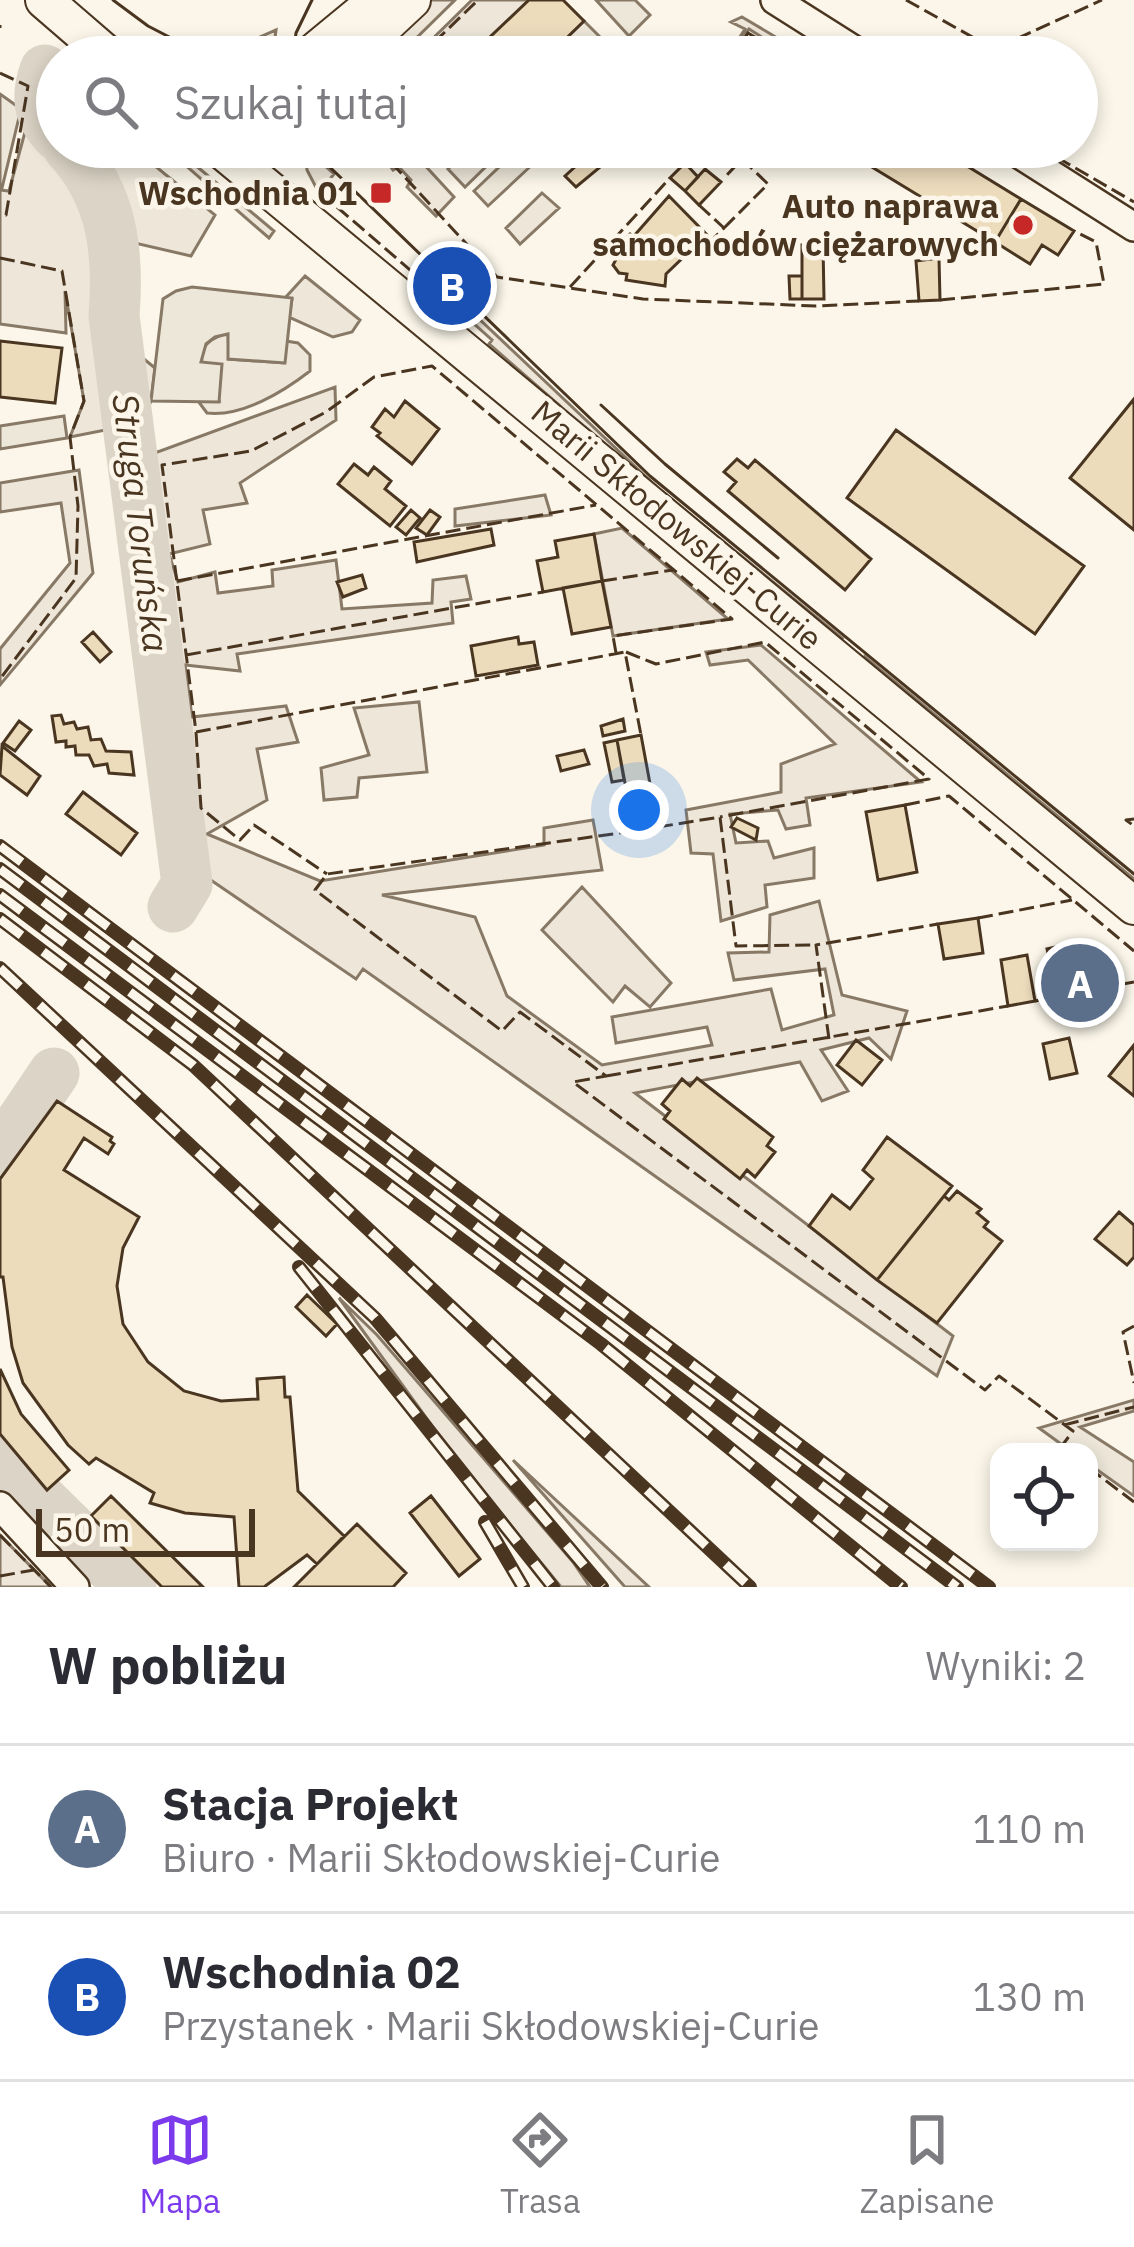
<!DOCTYPE html>
<html lang="pl">
<meta charset="utf-8">
<style>
body{margin:0;font-family:"IBM Plex Sans",sans-serif;background:#f7f7f7;color:#2b2b33}
.controls{position:absolute;right:36px;bottom:36px;display:grid;overflow:hidden;border-radius:24px;box-shadow:0 6px 18px #0003}
.controls button{width:108px;height:108px;display:grid;place-items:center;padding:0;border:0;border-bottom:3px solid #e1e1e2;background:#fff;color:#2b2b33;font:60px sans-serif}
.scale{position:absolute;left:36px;bottom:30px;width:219px;box-sizing:border-box;padding-left:12px;border:6px solid #4a3520;border-top:0;font-size:33px;line-height:42px;white-space:nowrap;color:#4a3520;-webkit-text-stroke:9px #fbf6e9;paint-order:stroke}
.you{position:absolute;left:639px;top:810px;width:42px;height:42px;margin:-30px;border:9px solid #fff;border-radius:50%;background:#1a73e8;box-shadow:0 0 0 18px #1a73e833}
.badge{display:grid;place-items:center;width:78px;height:78px;border-radius:50%;background:#7c3aed;color:#fff;font-size:39px;font-weight:700}
.pin{position:absolute;translate:-50% -50%;border:6px solid #fff;box-shadow:0 3px 12px #0006}
.list{margin:0;padding:0;list-style:none}
h2{display:flex;justify-content:space-between;align-items:center;height:156px;margin:0;padding:0 48px;font-size:51px}
h2 small{font-size:39px;font-weight:400;color:#7c7c81}
.list li{display:grid;grid-template-columns:78px 1fr auto;gap:36px;align-items:center;box-sizing:border-box;height:168px;padding:0 48px;border-top:3px solid #e1e1e2}
.list b{display:block;font-size:45px;white-space:nowrap}
.list p{margin:0;font-size:39px;white-space:nowrap;color:#7c7c81}
.list em{font-size:39px;font-style:normal;color:#7c7c81}
.icon{flex:none;width:66px;height:66px;fill:none;stroke:currentColor;stroke-width:2;stroke-linecap:round;stroke-linejoin:round}
.map{position:relative;flex:none;width:1134px;height:1587px;overflow:hidden}
.search{position:absolute;background:#fff;box-shadow:0 6px 18px #0003;left:36px;right:36px;top:36px;height:132px;display:flex;align-items:center;gap:30px;box-sizing:border-box;padding:0 42px;border-radius:66px;color:#7c7c81;font-size:45px}
.sheet{height:492px;background:#fff}
nav{display:flex;justify-content:space-around;align-items:center;box-sizing:border-box;height:168px;border-top:3px solid #e1e1e2;background:#fff;font-size:33px;color:#7c7c81}
nav a{display:grid;justify-items:center;gap:6px}
nav .on{color:#7c3aed}
.map>svg:first-child{display:block}
</style>
<div class="map">
<svg width="1134" height="1587" viewBox="0 0 1134 1587">
<rect width="100%" height="100%" fill="#fbf6e9"/>
<!-- green -->
<path fill="#ede6d9" stroke="#887966" stroke-width="3" d="M426 0H455L397 57H369Z
M472 0H529L469 57H459L465 51 460 45 447 57H414Z
M742 17 806 55V57H793L749 29 727 57 745 29 731 22Z
M584 21 612 49 604 57H547Z
M276 30 273 53C254 62 222 60 203 51L242 45Z
M35 68 57 86V147H132L215 215 191 256 135 243 125 334 134 351 155 368 151 401 141 423 70 437 84 401 65 291 66 333 0 324V190L9 191 25 132 45 136Z
M380 147H408L454 197 436 216 407 187 411 180 399 167 393 170 381 154Z
M471 147 504 149 465 187 448 169Z
M305 148 334 174 319 193 307 170Z
M188 159 274 231 269 238 185 165Z
M542 193 559 208 520 244 506 228Z
M305 276 360 320 352 332 333 337 289 317 292 299 285 298Z
M458 299 659 489 842 638 837 641 591 442 559 405 489 344 492 340 453 305Z
M228 333 229 359 284 363 286 341 298 343 310 355V371C283 392 242 417 207 413L198 401H219C205 373 184 345 228 333Z
M335 387 336 420 240 483 247 503 203 510 210 544 169 554 178 582 215 572 218 593 273 586 272 570 336 560 342 609 432 603 433 580 466 576 471 599 451 602 453 623 237 654 240 671 185 665 192 717 286 706 298 742 257 749 267 800 207 834 320 881 544 845V828L593 820 602 870 382 895 475 917 507 996 602 1065 712 1045 707 1027 616 1043 612 1017 771 989 782 1030 834 1015 825 969 734 980 728 953 769 952 770 915 819 901 842 995 907 1011 891 1059 869 1038 821 1050 848 1091 822 1101 800 1062 635 1093 953 1336 937 1376 363 969 356 979 193 868 141 458Z
M79 470 93 573 0 685V649L70 563 61 503 0 512V483Z
M545 495 551 515 455 526V509Z
M622 528 728 619 613 636 594 534Z
M761 645 921 782 806 798 810 825 786 829 778 810 730 814 736 843 768 841 774 858 814 848V878L765 885 767 907 721 921 713 854 691 853 686 810 781 792V764L835 744 748 660 710 665 706 652Z
M865 657 1134 879V890L864 665Z
M419 702 427 772 359 778 357 797 324 800 321 768 369 755 354 708Z
M582 887 671 983 650 1007 625 986 613 1002 542 930Z
M339 1298 377 1335 573 1562 590 1587H561L454 1456Z
M1134 1400V1411L1080 1427 1134 1462V1496L1089 1464V1452H1072L1039 1428Z
M0 1444 10 1460 152 1587H99L0 1483Z
M513 1460 649 1587H625Z
M0 1535 51 1587H0Z"/>
<!-- parking -->
<path fill="#ede7d9" stroke="#887966" stroke-width="3" d="M596 0H635L650 15 629 36Z
M0 94 21 109 2 188H0Z
M520 147 534 163 488 206 474 191Z
M192 287 292 298 285 363 228 359V334L215 337 206 344 201 362 222 364 219 402 151 401 163 299 176 291Z
M64 416 67 438 0 449V426Z"/>
<g fill="none" stroke-linecap="round" stroke-linejoin="round">
<!-- river -->
<path stroke="#dcd4c6" stroke-width="51" d="M45 70C36 96 38 115 57 135
M68 147C113 195 119 253 114 316L187 884 173 907
M0 1153 54 1073
M0 1459 131 1587"/>
</g>
<!-- building -->
<path fill="#ecdcbc" stroke="#4a3520" stroke-width="3" d="M529 0H563L584 21 547 57H469Z
M748 33 789 57H733Z
M839 147H936L1021 199 995 242Z
M587 156 599 168 576 187 565 176Z
M685 163 698 177 685 191 670 178Z
M705 169 721 182 699 205 685 191Z
M669 196 712 240 704 247 693 248 666 274 665 286 626 280 627 274 619 273 613 265 620 252 615 248 630 234 633 237Z
M1021 199 1074 231 1058 255 1042 245 1030 264 995 242Z
M802 245H823L824 299H802Z
M939 258 940 300 919 301 916 261Z
M789 276H802V299H790Z
M0 341 62 348 55 403 0 397Z
M1134 399V530L1070 478Z
M405 401 439 429 412 464 377 436 380 433 372 427 385 409 394 417Z
M896 430 1084 566 1035 634 847 498Z
M737 459 748 468 755 460 871 559 845 590 728 491 736 482 724 472Z
M354 464 368 475 374 467 391 481 385 489 406 506 390 526 338 484Z
M411 510 420 518 406 535 396 527Z
M430 510 440 517 427 535 416 528Z
M491 529 494 545 417 562 414 542Z
M594 534 602 581 543 592 537 561 558 557 555 541Z
M362 575 366 588 343 597 337 582Z
M602 581 611 627 572 634 563 588Z
M93 632 111 652 100 662 82 642Z
M518 637 519 644 534 642 538 665 476 676 471 646Z
M61 715 64 724 74 722 77 729 88 727 91 740 101 739 106 751 131 752 134 775 109 773 107 764 94 766 89 755H76L75 746 66 747V741L56 742 52 716Z
M623 719 625 731 603 736 601 726Z
M19 721 31 730 15 751 3 743Z
M641 735 658 827 634 831 617 740Z
M617 740 624 780 612 782 604 743Z
M2 746 40 776 27 795 0 775Z
M584 750 589 764 561 771 557 756Z
M83 792 137 833 121 855 66 814Z
M905 805 917 872 878 880 866 812Z
M737 818 758 828 756 840 731 827Z
M978 918 983 953 944 959 938 924Z
M1069 944 1071 954 1091 949 1101 988 1058 996 1047 949Z
M1027 955 1035 1001 1008 1006 1001 960Z
M1069 1038 1077 1073 1050 1079 1043 1044Z
M856 1040 882 1060 862 1085 837 1065Z
M1134 1045V1096L1109 1076Z
M697 1078 773 1137 767 1146 775 1152 755 1177 747 1170 740 1179 664 1119 670 1111 662 1104 682 1079 690 1086Z
M57 1101 112 1137 110 1141 114 1144 108 1154 84 1138 64 1170 139 1217 123 1248 117 1286 123 1324 148 1362 184 1391 221 1401 258 1399 257 1379 284 1377 285 1397H290L298 1491 344 1536 317 1564 307 1555 264 1587H239L234 1517 185 1513 150 1503 154 1493 96 1458 89 1464 68 1445 23 1383 12 1347 3 1277H0V1179Z
M887 1137 952 1186 877 1280 809 1226 832 1195 850 1209 873 1179 863 1170Z
M957 1191 981 1209 977 1213 988 1222 984 1227 1002 1241 937 1323 877 1280 944 1196 949 1200Z
M1119 1212 1134 1225V1257L1127 1265 1095 1239Z
M307 1295 337 1324 326 1336 296 1307Z
M0 1369 21 1414 69 1470 47 1490 0 1434Z
M111 1496 203 1587H162L91 1516Z
M431 1496 480 1559 459 1576 410 1513Z
M357 1524 406 1573 393 1587H294Z"/>
<g fill="none" stroke-linecap="round" stroke-linejoin="round">
<!-- street casing -->
<g stroke="#4a3520" stroke-width="32">
<path id="street" d="M775 0 865 57
M1008 147 1134 227
M0 1506 75 1587"/>
</g>
<!-- secondary casing -->
<g stroke="#4a3520" stroke-width="40">
<path id="secondary" d="M44 0 110 57
M308 57 377 0
M351 57 412 0
M218 147 1134 906"/>
</g>
<!-- street -->
<use href="#street" stroke="#fbf6e9" stroke-width="27"/>
<!-- secondary -->
<use href="#secondary" stroke="#fbf6e9" stroke-width="36"/>
<!-- tram -->
<path stroke="#4a3520" stroke-width="3" d="M113 0 148 26 208 57
M293 57 296 33 312 0
M309 147 650 476 1134 874
M601 405 665 464 778 558"/>
<!-- rail casing -->
<g stroke="#4a3520" stroke-width="14">
<path id="rail" d="M0 846 989 1587
M0 869 957 1587
M0 895 601 1344 901 1587
M0 919 193 1065 750 1587
M0 968 375 1318 602 1587
M299 1267 553 1587
M485 1522 523 1587"/>
</g>
<!-- rail -->
<use href="#rail" stroke="#fbf6e9" stroke-width="9" stroke-dasharray="27" stroke-linecap="butt"/>
<!-- fence -->
<path stroke="#4a3520" stroke-width="3" stroke-dasharray="15 6" stroke-linecap="butt" d="M906 0 994 49 1102 0
M0 25V28
M419 57 478 0
M0 73 28 86 6 215 0 214
M377 147 497 277 643 299 816 306 919 301
M1039 147 1134 202
M685 163 700 147
M699 205 724 228 712 240
M337 207 452 306
M724 228 768 184 742 159 727 175
M0 258 62 271 84 401 70 437 78 506 76 578 0 679
M570 287 670 178
M940 300 1104 284 1096 242 1074 231
M177 581 596 505
M602 581 673 570
M626 652 656 664 765 642 929 779 720 817
M616 653 613 636 732 619 432 366 374 377 326 412 251 451 162 465 196 732 625 652 641 735
M186 655 543 592
M196 732 201 808 240 840 254 825 327 874
M905 805 949 796 1134 951
M1134 819 1126 820 1134 826
M658 827 720 817 736 946 816 945
M634 831 327 874 315 890 502 1031 520 1012 606 1076 573 1082 985 1390 999 1376 1073 1431 1061 1447 1068 1452
M978 918 1072 900
M1101 988 1134 982
M1035 1001 1058 996
M829 1039 816 945 938 924
M606 1076 1008 1006
M1134 1326 1123 1332 1134 1383
M1064 1425 1134 1407
M1089 1468 1134 1502
M0 1535 51 1587
M0 1576 34 1570"/>
</g>
<!-- markers -->
<g fill="#c62828" stroke="#fbf6e9" stroke-width="4.5">
<rect x="369" y="181" width="24" height="24" rx="6"/>
<circle cx="1023" cy="225" r="12"/>
</g>
<g text-anchor="middle" stroke-width="9" stroke-linejoin="round" paint-order="stroke">
<!-- poi labels -->
<g font-size="33" font-weight="bold" fill="#4a3520" stroke="#fbf6e9" text-anchor="end">
<text x="357" y="205">Wschodnia 01</text>
<text x="999" y="218">Auto naprawa<tspan x="999" dy="38">samochodów ciężarowych</tspan></text>
</g>
<!-- street labels -->
<g font-size="33" fill="#4a3520" stroke="#fbf6e9">
<text transform="translate(677 525) rotate(40)" y="12">Marii Skłodowskiej-Curie</text>
</g>
<!-- water labels -->
<g font-size="36" font-style="italic" fill="#4a3520" stroke="#fbf6e9">
<text transform="translate(141 523) rotate(83)" y="13">Struga Toruńska</text>
</g>
</g>
</svg>
<div class="controls">
<button><svg class="icon" aria-label="locate" viewBox="0 0 24 24"><circle cx="12" cy="12" r="6"/><path d="M12 2v4M12 18v4M2 12h4M18 12h4"/></svg></button>
</div>
<div class="scale">50 m</div>
<div class="you"></div>
<div class="pin badge" style="left:1080px;top:983px;background:#5c6f8a">A</div>
<div class="pin badge" style="left:452px;top:286px;background:#1a4fb4">B</div>
<div class="search"><svg class="icon" aria-label="search" viewBox="0 0 24 24"><circle cx="10" cy="10" r="6"/><path d="M15 15l6 6"/></svg>Szukaj tutaj</div>
</div>
<section class="sheet">
<h2>W pobliżu<small>Wyniki: 2</small></h2>
<ul class="list">
<li><span class="badge" style="background:#5c6f8a">A</span><div><b>Stacja Projekt</b><p>Biuro · Marii Skłodowskiej-Curie</p></div><em>110 m</em></li>
<li><span class="badge" style="background:#1a4fb4">B</span><div><b>Wschodnia 02</b><p>Przystanek · Marii Skłodowskiej-Curie</p></div><em>130 m</em></li>
</ul>
</section>
<nav>
<a class="on"><svg class="icon" aria-label="map" viewBox="0 0 24 24"><path d="M3 6l6-2 6 2 6-2v14l-6 2-6-2-6 2zM9 4v14M15 6v14"/></svg>Mapa</a>
<a><svg class="icon" aria-label="directions" viewBox="0 0 24 24"><path d="M12 3l9 9-9 9-9-9zM9 14v-3h6M13 9l2 2-2 2"/></svg>Trasa</a>
<a><svg class="icon" aria-label="saved" viewBox="0 0 24 24"><path d="M7 4h10v16l-5-4-5 4z"/></svg>Zapisane</a>
</nav>
